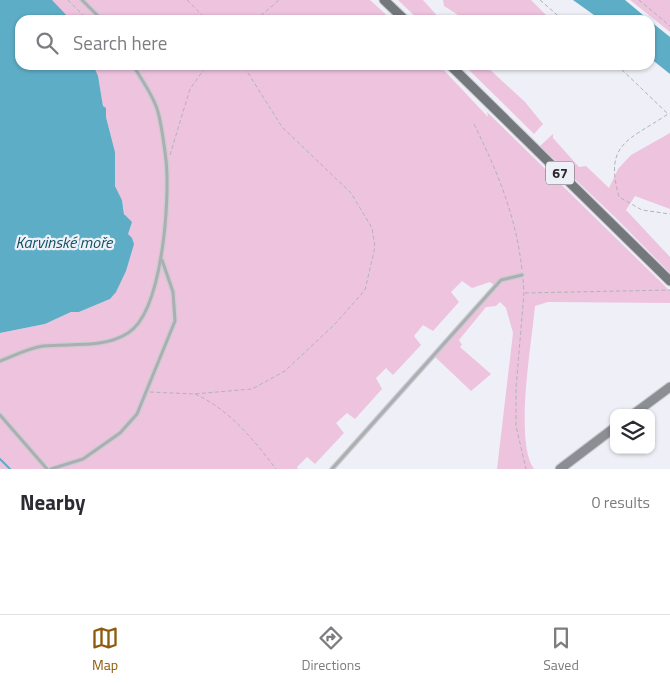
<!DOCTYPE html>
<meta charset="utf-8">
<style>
:root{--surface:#fff;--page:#f2f2f3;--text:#2b2b33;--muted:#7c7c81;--line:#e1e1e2;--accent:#8e5a0b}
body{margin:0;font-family:"Titillium Web",sans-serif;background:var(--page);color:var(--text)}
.controls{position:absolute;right:15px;bottom:15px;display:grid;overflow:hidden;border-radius:10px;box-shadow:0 1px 4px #0004}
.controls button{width:45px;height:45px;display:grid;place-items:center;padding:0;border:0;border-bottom:1px solid var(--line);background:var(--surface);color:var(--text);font:25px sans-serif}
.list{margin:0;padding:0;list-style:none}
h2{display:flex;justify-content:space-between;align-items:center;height:65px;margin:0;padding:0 20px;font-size:21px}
h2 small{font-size:16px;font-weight:400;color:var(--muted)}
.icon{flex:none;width:28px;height:28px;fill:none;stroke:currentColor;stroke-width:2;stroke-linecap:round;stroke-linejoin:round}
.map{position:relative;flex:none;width:670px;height:469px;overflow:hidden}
.search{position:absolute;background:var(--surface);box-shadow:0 1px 4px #0004;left:15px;right:15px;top:15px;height:55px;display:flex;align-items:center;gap:12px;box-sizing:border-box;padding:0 18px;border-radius:15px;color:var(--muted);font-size:19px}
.sheet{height:145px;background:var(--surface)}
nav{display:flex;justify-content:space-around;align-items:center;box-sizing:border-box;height:70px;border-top:1px solid var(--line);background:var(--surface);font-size:14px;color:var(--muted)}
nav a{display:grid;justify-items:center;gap:2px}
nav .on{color:var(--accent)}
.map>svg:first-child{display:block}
.green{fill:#edc3de}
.water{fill:#5eadc6}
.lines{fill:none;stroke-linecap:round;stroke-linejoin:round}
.stream{stroke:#5eadc6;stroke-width:2}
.lane-casing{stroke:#ccccd3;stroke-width:5.5}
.secondary-casing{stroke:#ccccd3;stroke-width:11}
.primary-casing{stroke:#ccccd3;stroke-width:11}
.path{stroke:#b2b3b8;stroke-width:1;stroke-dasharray:4 2.5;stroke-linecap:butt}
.lane{stroke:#acafb1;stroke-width:3}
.secondary{stroke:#8b8f93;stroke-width:9}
.primary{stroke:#74787d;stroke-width:9}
.labels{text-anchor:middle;stroke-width:4.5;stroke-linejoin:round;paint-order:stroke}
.shield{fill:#eff0f7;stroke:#65656a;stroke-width:1}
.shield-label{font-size:14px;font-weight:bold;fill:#2a2a2d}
.water-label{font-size:16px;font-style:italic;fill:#0e5264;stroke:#eff0f7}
</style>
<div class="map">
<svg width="670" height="469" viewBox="0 0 670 469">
<rect width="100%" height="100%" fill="#eff0f7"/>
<g class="green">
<path d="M51,0H370L392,20H71Z"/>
<path d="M398,0H423L441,20H419Z"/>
<path d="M443,0H531L551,20H466L444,6Z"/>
<path d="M630,0H670V32Z"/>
<path d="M92,65H439L488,117L487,112L670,291V303L548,302L535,306C532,342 514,441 534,469H497L513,333L506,308L500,302L496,306L486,307L459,340L462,345L460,347L491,374L471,391L432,354L494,285L490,282L472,288L462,281L451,292L459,302L433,331L423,325L414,336L421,345L393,375L386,368L376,378L382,389L355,419L347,413L336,423L344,433L315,464L307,457L297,467L298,469H0V333L45,324L71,312H79L110,299L128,234L122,200L115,186V152L106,117V108L103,106L99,83Z"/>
<path d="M464,65H485L525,102L543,124L534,134Z"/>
<path d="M670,133V209L635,196L626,210L670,257V273L617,219L540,146L553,134V138L579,167L586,166L609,188L618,169L631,155Z"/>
</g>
<g class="water">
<path d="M0,0H52L71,20H20V65H93L98,76L103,106L106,108V117L115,152V186L122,200L124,214L132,222L128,234L132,238L134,244L126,271L116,292L110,299L79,312H71L45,324L0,333Z"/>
<path d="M573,0H625L649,20H601Z"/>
<path d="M650,21L670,37V74L650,58Z"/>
</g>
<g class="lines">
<path class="stream" d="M0,459L10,469"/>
<g class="lane-casing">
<g id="lane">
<path d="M82,0L102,20"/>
<path d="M0,361C13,356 29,348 43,346C71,343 103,349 128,333C163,311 170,199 166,160C164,144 162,127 158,112C154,96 141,79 133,65"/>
<path d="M0,415L47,469"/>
<path d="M51,469L83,459L120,433L137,414L175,321L173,292L162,260"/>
<path d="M332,469L501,280L522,275"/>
</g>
</g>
<g class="secondary-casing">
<g id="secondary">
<path d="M635,413L670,387"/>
<path d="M560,469L614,428"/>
</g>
</g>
<g class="primary-casing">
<g id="primary">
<path d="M384,0L405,20"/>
<path d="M450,65L670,281"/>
</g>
</g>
<g class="path">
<path d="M68,0L88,20"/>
<path d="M187,0L207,20"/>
<path d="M540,0L563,20"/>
<path d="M639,0L670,26"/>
<path d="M256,20L279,0"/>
<path d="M617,65L668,114C628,141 604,143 619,197L642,210L670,214"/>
<path d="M474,124C498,173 516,216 522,270"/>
<path d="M170,155L190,89L207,65"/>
<path d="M523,279L524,293L516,388V426L526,469"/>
<path d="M525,293L670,290"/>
<path d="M150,392L194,394L252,389L285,371L335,324L365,290L375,247L372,228L351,193L282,127L243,65"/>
<path d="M195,394C230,410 253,439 276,469"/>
</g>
<use href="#lane" class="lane"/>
<use href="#secondary" class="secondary"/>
<use href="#primary" class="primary"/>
</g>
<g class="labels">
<rect class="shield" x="546" y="161.5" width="28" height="23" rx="4"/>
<g class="shield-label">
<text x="560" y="178">67</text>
</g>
<g class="water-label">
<text x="64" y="248">Karvinské moře</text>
</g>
</g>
</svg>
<div class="controls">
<button><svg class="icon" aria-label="layers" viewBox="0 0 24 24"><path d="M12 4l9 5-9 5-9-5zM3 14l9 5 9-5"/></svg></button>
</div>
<div class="search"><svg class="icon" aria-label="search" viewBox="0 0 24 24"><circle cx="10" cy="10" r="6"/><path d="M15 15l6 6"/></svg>Search here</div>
</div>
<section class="sheet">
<h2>Nearby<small>0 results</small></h2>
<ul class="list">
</ul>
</section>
<nav>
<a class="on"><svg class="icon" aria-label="map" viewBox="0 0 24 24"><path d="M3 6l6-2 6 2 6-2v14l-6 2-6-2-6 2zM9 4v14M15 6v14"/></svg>Map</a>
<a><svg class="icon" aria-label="directions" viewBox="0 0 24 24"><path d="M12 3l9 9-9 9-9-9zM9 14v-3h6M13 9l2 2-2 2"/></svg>Directions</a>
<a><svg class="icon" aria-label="saved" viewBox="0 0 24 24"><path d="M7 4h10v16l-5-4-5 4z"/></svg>Saved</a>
</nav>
